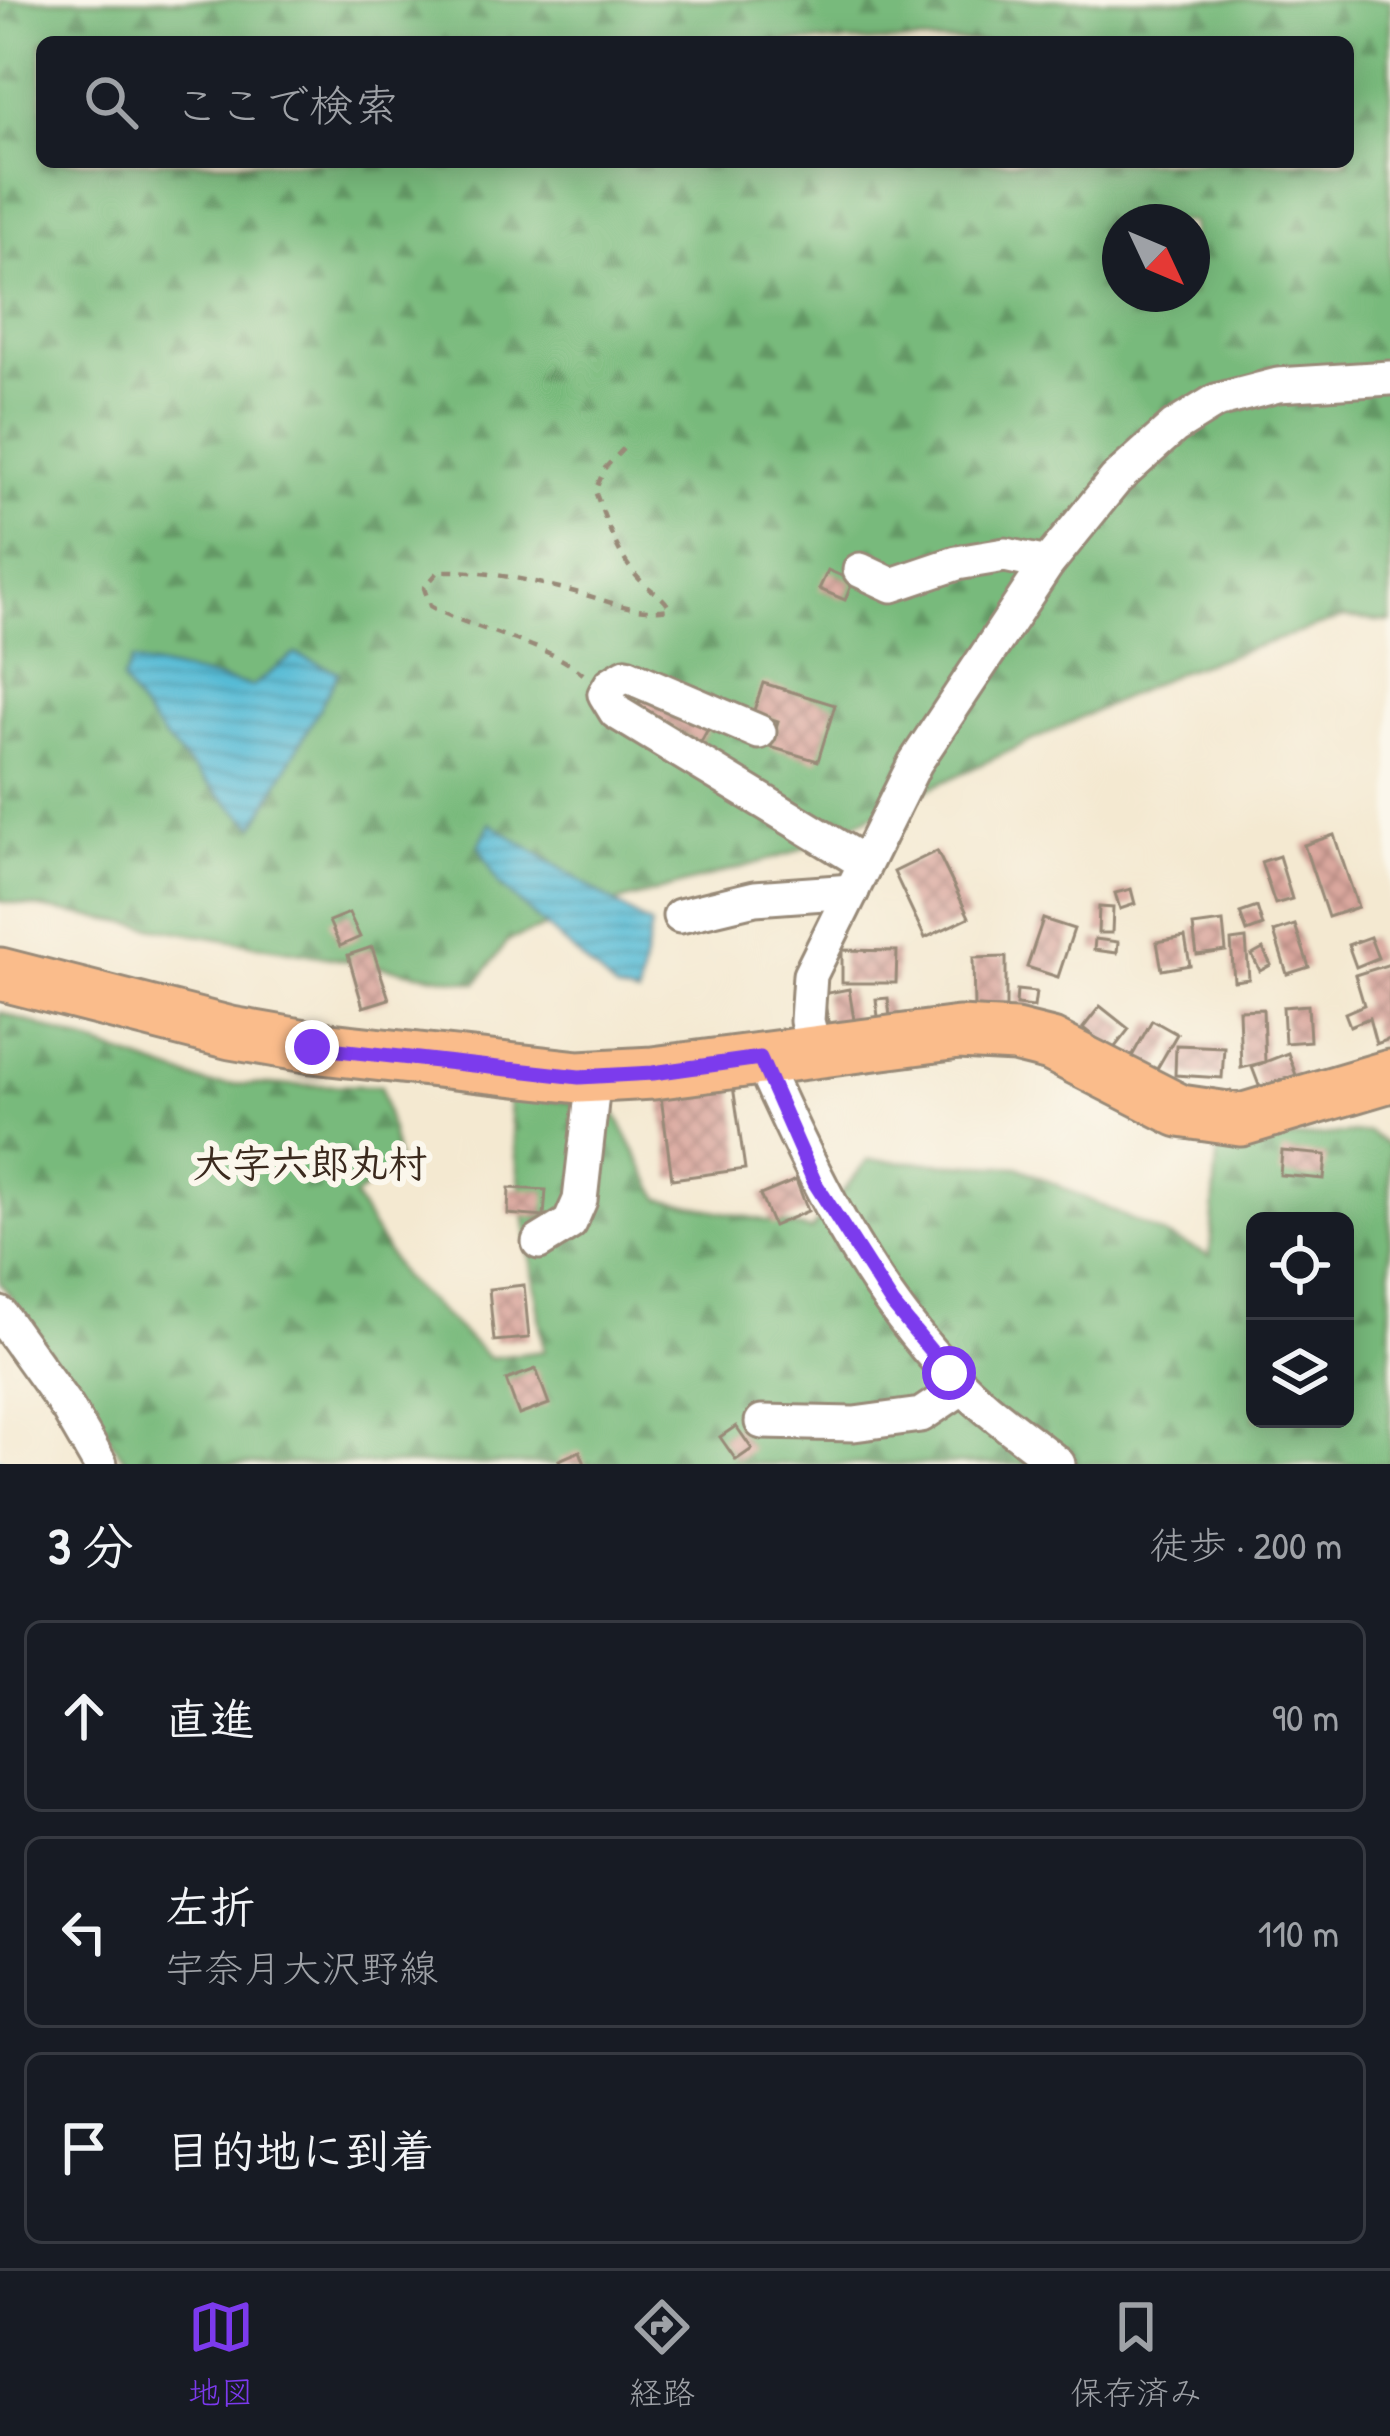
<!DOCTYPE html>
<html lang="ja">
<meta charset="utf-8">
<style>
:root{--surface:#171b24;--page:#20242c;--text:#f1f3f6;--muted:#9ea1a6;--line:#363941;--accent:#7c3aed}
body{margin:0;font-family:"Patrick Hand","Klee One",sans-serif;background:var(--page);color:var(--text)}
.controls{position:absolute;right:36px;bottom:36px;display:grid;overflow:hidden;border-radius:18px;box-shadow:0 6px 30px #0003}
.controls button{width:108px;height:108px;display:grid;place-items:center;padding:0;border:0;border-bottom:3px solid var(--line);background:var(--surface);color:var(--text);font:60px sans-serif}
.compass{position:absolute;left:1102px;top:204px;width:108px;height:108px;border-radius:50%;background:var(--surface);box-shadow:0 6px 30px #0003;rotate:134deg}
.stop{position:absolute;width:36px;height:36px;margin:-27px;border:9px solid #7c3aed;border-radius:50%;background:#fff}
.stop.end{background:#7c3aed;border-color:#fff;box-shadow:0 3px 12px #0008}
.list{margin:0;padding:0;list-style:none}
h2{display:flex;justify-content:space-between;align-items:center;height:156px;margin:0;padding:0 48px;font-size:51px}
h2 small{font-size:39px;font-weight:400;color:var(--muted)}
.list li{display:grid;grid-template-columns:78px 1fr auto;gap:36px;align-items:center;box-sizing:border-box;height:192px;margin:0 24px 24px;padding:0 24px;border:3px solid var(--line);border-radius:18px}
.list b{display:block;font-size:45px;white-space:nowrap}
.list p{margin:0;font-size:39px;white-space:nowrap;color:var(--muted)}
.list em{font-size:39px;font-style:normal;color:var(--muted)}
.icon{flex:none;width:66px;height:66px;fill:none;stroke:currentColor;stroke-width:2;stroke-linecap:round;stroke-linejoin:round}
.map{position:relative;flex:none;width:1390px;height:1464px;overflow:hidden}
.search{position:absolute;background:var(--surface);box-shadow:0 6px 30px #0003;left:36px;right:36px;top:36px;height:132px;display:flex;align-items:center;gap:30px;box-sizing:border-box;padding:0 42px;border-radius:18px;color:var(--muted);font-size:45px}
.sheet{height:804px;background:var(--surface)}
nav{display:flex;justify-content:space-around;align-items:center;box-sizing:border-box;height:168px;border-top:3px solid var(--line);background:var(--surface);font-size:33px;color:var(--muted)}
nav a{display:grid;justify-items:center;gap:6px}
nav .on{color:var(--accent)}
.map>svg:first-child{display:block}
.forest{fill:url(#forest-firs);stroke:#5a724d;stroke-width:3;fill-rule:evenodd}
.water{fill:url(#water-rules);stroke:#49727a;stroke-width:3}
.lines{fill:none;stroke-linecap:round;stroke-linejoin:round}
.stream{stroke:#57bbd5;stroke-width:8}
.building{fill:url(#building-cross-hatch)}
.street-casing{stroke:#988a78;stroke-width:39}
.primary-casing{stroke:#988a78;stroke-width:57}
.path{stroke:#988a78;stroke-width:4.5;stroke-dasharray:9 9;stroke-linecap:butt}
.street{stroke:#fff;stroke-width:33}
.primary{stroke:#fabc8b;stroke-width:51}
.route{stroke:#7c3aed;stroke-width:15}
.labels{text-anchor:middle;stroke-width:12;stroke-linejoin:round;paint-order:stroke}
.neighbourhood-label{font-size:39px;font-weight:bold;fill:#3b2a1e;stroke:#fbf7ec}
</style>
<div class="map">
<svg width="1390" height="1464" viewBox="0 0 1390 1464">
<defs>
<pattern id="forest-firs" width="22" height="20" patternUnits="userSpaceOnUse" patternTransform="scale(3)"><rect width="22" height="20" fill="#78ba7c"/><path d="M5 1l3.5 6h-7zM16 11l3.5 6h-7z" fill="#649765"/></pattern>
<pattern id="water-rules" width="6" height="5" patternUnits="userSpaceOnUse" patternTransform="scale(3)"><rect width="6" height="5" fill="#57bbd5"/><path d="M0 2.5h6" fill="none" stroke="#4998ac"/></pattern>
<pattern id="building-cross-hatch" width="8" height="8" patternUnits="userSpaceOnUse" patternTransform="scale(3)"><rect width="8" height="8" fill="#daa79e"/><path d="M0 0l8 8M0 8l8-8" fill="none" stroke="#b28880"/></pattern>
</defs>
<rect width="100%" height="100%" fill="#fbf7ec"/>
<filter id="ink" filterUnits="userSpaceOnUse"><feTurbulence type="fractalNoise" baseFrequency=".00833" numOctaves="2"/><feDisplacementMap in="SourceGraphic" scale="24" xChannelSelector="R" yChannelSelector="G"/><feConvolveMatrix kernelMatrix="1 2 1 2 8 2 1 2 1" color-interpolation-filters="sRGB"/></filter>
<filter id="wash" filterUnits="userSpaceOnUse"><feTurbulence type="fractalNoise" baseFrequency=".004" numOctaves="4" result="noise"/><feDisplacementMap in="SourceGraphic" scale="48" xChannelSelector="R" yChannelSelector="G"/><feGaussianBlur stdDeviation="2.7" result="paint"/><feColorMatrix in="noise" values="0 0 0 0 0 0 0 0 0 0 0 0 0 0 0 0 0 1.4 0 .05"/><feComposite in="paint" operator="in"/></filter>
<g filter="url(#wash)">
<rect width="100%" height="100%" fill="#f4e9d1"/>
<g class="forest">
<path d="M0,0H1390V622L1343,618L1181,671L789,854L594,909L507,941L477,983L0,901ZM42,42H1348V162H42ZM1120,222H1192V294H1120Z"/>
<path d="M0,1012L208,1084L381,1086L398,1163L354,1197L402,1277L489,1358L544,1351L507,1095L612,1107L660,1199L811,1230L868,1160L1018,1167L1210,1256L1218,1144L1369,1132L1390,1147V1464H128L0,1282ZM1255,1221H1345V1419H1255Z"/>
</g>
<g class="water">
<path d="M295,654L339,672L255,826C203,782 158,738 122,681L132,661L253,686Z"/>
<path d="M490,823L651,926L638,996L617,991L499,884L479,845Z"/>
</g>
<g class="lines">
<path class="stream" d="M0,1462L3,1464"/>
</g>
<g id="blocks">
<g class="building">
<path d="M828,570L853,581L845,600L819,589Z"/>
<path d="M763,683L835,705L818,761L770,747L778,721L753,713Z"/>
<path d="M647,689L710,725L700,744L636,708Z"/>
<path d="M1334,835L1358,907L1328,917L1304,845Z"/>
<path d="M937,851L969,917L925,938L894,872Z"/>
<path d="M1279,856L1292,899L1275,904L1261,862Z"/>
<path d="M1131,889L1135,904L1120,909L1115,893Z"/>
<path d="M1099,907L1113,908L1112,933H1098Z"/>
<path d="M1257,907L1263,926L1247,932L1240,913Z"/>
<path d="M349,913L360,937L340,946L329,921Z"/>
<path d="M1043,919L1074,929L1058,977L1027,967Z"/>
<path d="M1223,922L1226,951L1197,955L1193,926Z"/>
<path d="M1295,925L1309,967L1287,974L1274,932Z"/>
<path d="M1185,937L1190,965L1162,970L1157,942Z"/>
<path d="M1370,937L1378,958L1356,967L1348,945Z"/>
<path d="M1095,939L1118,942L1117,953L1094,950Z"/>
<path d="M1246,939L1249,979L1234,981L1231,941Z"/>
<path d="M372,947L389,999L363,1007L348,955Z"/>
<path d="M1263,949L1271,965L1260,971L1252,955Z"/>
<path d="M842,950L897,951L896,983H842Z"/>
<path d="M1006,957V1008H974L973,958Z"/>
<path d="M1390,964V1039L1376,1044L1369,1018L1350,1026L1345,1013L1364,1005L1355,975Z"/>
<path d="M849,989L854,1020L829,1025L823,994Z"/>
<path d="M1017,990L1036,992L1034,1007L1016,1005Z"/>
<path d="M888,998L890,1017H878L876,999Z"/>
<path d="M1308,1005L1310,1041L1285,1043L1283,1007Z"/>
<path d="M1100,1006L1129,1029L1112,1051L1083,1028Z"/>
<path d="M1263,1009L1265,1062L1241,1068L1239,1010Z"/>
<path d="M1152,1020L1177,1034L1154,1074L1130,1060Z"/>
<path d="M1176,1045L1224,1047L1222,1078L1175,1075Z"/>
<path d="M1288,1053L1296,1075L1260,1088L1252,1067Z"/>
<path d="M733,1086L745,1169L672,1179L661,1097Z"/>
<path d="M1282,1151L1326,1155L1324,1179L1280,1175Z"/>
<path d="M796,1180L808,1211L773,1226L760,1195Z"/>
<path d="M509,1188L546,1190L544,1217L508,1214Z"/>
<path d="M524,1285L529,1338L494,1341L489,1289Z"/>
<path d="M536,1369L549,1404L519,1415L506,1380Z"/>
<path d="M736,1426L752,1449L736,1460L720,1437Z"/>
<path d="M580,1451L585,1464H561L559,1460Z"/>
</g>
</g>
</g>
<g filter="url(#ink)">
<use href="#blocks" fill-opacity="0" stroke="#988a78" stroke-width="3"/>
<g class="lines">
<g class="street-casing">
<g id="street">
<path d="M860,570L892,585L957,563L1005,555L1047,564"/>
<path d="M759,732L626,675L611,684L605,694L616,712L863,862"/>
<path d="M680,916L755,898L852,891"/>
<path d="M815,1051L807,1021L810,975L915,763L1047,564L1116,479L1174,427L1216,401L1278,385L1390,378"/>
<path d="M760,1058C810,1170 865,1285 951,1375C982,1408 1022,1435 1058,1464"/>
<path d="M539,1242L570,1223L580,1200L594,1076"/>
<path d="M0,1314L68,1409L100,1464"/>
<path d="M762,1422L854,1424L921,1415L963,1387"/>
</g>
</g>
<g class="primary-casing">
<path id="primary" d="M0,974L231,1033L312,1047L579,1077L653,1073L959,1033L1015,1036L1051,1045L1180,1111L1241,1120L1390,1076"/>
</g>
<path class="path" d="M583,674C544,641 475,632 430,606L424,588L439,571C486,570 534,581 579,593C612,602 635,614 670,609C663,595 652,592 641,581C618,558 606,521 595,491L605,468L624,448"/>
<use href="#street" class="street"/>
<use href="#primary" class="primary"/>
</g>
</g>
<g class="lines" filter="url(#ink)">
<path class="route" d="M312,1047L579,1077L653,1073L760,1058L815,1183L893,1305L949,1373"/>
</g>
<g class="labels">
<g class="neighbourhood-label">
<text x="310" y="1177">大字六郎丸村</text>
</g>
</g>
</svg>
<div class="controls">
<button><svg class="icon" aria-label="locate" viewBox="0 0 24 24"><circle cx="12" cy="12" r="6"/><path d="M12 2v4M12 18v4M2 12h4M18 12h4"/></svg></button>
<button><svg class="icon" aria-label="layers" viewBox="0 0 24 24"><path d="M12 4l9 5-9 5-9-5zM3 14l9 5 9-5"/></svg></button>
</div>
<svg class="compass" viewBox="-18 -18 36 36"><path d="M0-13l5 13h-10z" fill="#e53935"/><path d="M0 13l5-13h-10z" fill="#9ea1a6"/></svg>
<div class="stop" style="left:949px;top:1373px"></div>
<div class="stop end" style="left:312px;top:1047px"></div>
<div class="search"><svg class="icon" aria-label="search" viewBox="0 0 24 24"><circle cx="10" cy="10" r="6"/><path d="M15 15l6 6"/></svg>ここで検索</div>
</div>
<section class="sheet">
<h2>3 分<small>徒歩 · 200 m</small></h2>
<ul class="list">
<li><svg class="icon" aria-label="ahead" viewBox="0 0 24 24"><path d="M12 20V5M6 11l6-6 6 6"/></svg><div><b>直進</b></div><em>90 m</em></li>
<li><svg class="icon" aria-label="left" viewBox="0 0 24 24"><path d="M17 20v-9H6M10 6l-5 5 5 5"/></svg><div><b>左折</b><p>宇奈月大沢野線</p></div><em>110 m</em></li>
<li><svg class="icon" aria-label="arrive" viewBox="0 0 24 24"><path d="M6 21V4h12l-3 4 3 4H6"/></svg><div><b>目的地に到着</b></div></li>
</ul>
</section>
<nav>
<a class="on"><svg class="icon" aria-label="map" viewBox="0 0 24 24"><path d="M3 6l6-2 6 2 6-2v14l-6 2-6-2-6 2zM9 4v14M15 6v14"/></svg>地図</a>
<a><svg class="icon" aria-label="directions" viewBox="0 0 24 24"><path d="M12 3l9 9-9 9-9-9zM9 14v-3h6M13 9l2 2-2 2"/></svg>経路</a>
<a><svg class="icon" aria-label="saved" viewBox="0 0 24 24"><path d="M7 4h10v16l-5-4-5 4z"/></svg>保存済み</a>
</nav>
